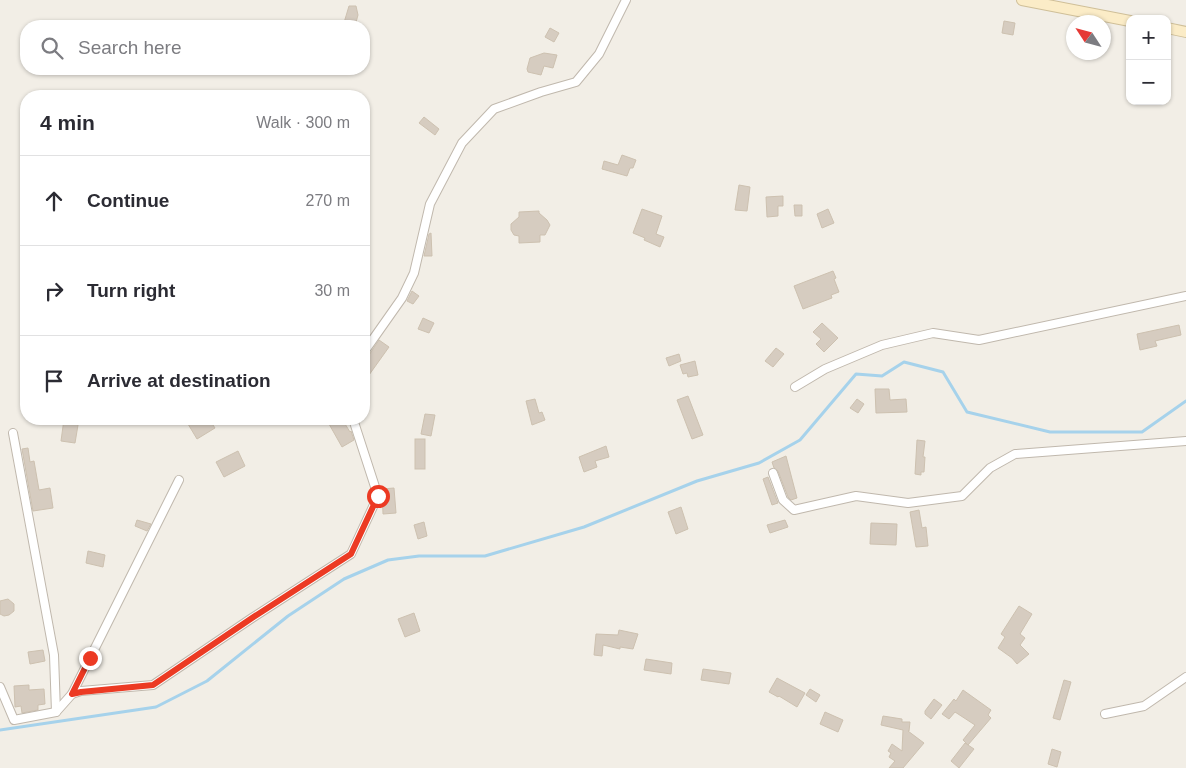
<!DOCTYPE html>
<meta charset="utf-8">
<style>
:root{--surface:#fff;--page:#f2f2f3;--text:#2b2b33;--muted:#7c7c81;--line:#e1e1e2}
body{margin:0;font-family:Arial,sans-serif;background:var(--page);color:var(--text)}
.controls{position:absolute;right:15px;top:15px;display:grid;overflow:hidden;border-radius:10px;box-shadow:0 1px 4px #0004}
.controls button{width:45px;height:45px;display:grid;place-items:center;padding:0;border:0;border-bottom:1px solid var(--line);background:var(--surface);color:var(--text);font:25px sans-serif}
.compass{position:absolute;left:1066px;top:15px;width:45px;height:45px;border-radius:50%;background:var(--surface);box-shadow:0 1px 4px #0004;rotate:306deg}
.stop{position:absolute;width:15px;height:15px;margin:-11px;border:4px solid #ec3a23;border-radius:50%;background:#fff}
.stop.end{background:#ec3a23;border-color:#fff;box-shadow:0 1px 5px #0008}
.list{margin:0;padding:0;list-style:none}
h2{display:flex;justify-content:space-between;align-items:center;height:65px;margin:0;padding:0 20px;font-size:21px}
h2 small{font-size:16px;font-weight:400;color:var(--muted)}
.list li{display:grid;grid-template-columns:32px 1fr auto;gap:15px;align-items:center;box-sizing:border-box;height:90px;padding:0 20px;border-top:1px solid var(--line)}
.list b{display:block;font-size:19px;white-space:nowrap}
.list em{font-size:16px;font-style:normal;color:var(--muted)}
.icon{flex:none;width:28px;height:28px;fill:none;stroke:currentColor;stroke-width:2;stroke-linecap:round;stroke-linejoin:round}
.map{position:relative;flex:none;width:1186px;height:768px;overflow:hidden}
.search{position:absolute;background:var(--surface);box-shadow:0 1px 4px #0004;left:20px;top:20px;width:350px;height:55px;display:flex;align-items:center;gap:12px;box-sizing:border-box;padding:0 18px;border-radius:20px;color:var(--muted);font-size:19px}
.panel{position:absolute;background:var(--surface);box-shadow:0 1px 4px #0004;left:20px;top:90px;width:350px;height:335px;border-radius:20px}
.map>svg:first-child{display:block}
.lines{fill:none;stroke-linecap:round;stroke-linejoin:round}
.stream{stroke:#a6d2eb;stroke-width:3}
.building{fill:#d6ccc0;stroke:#cdc1b0}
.minor-casing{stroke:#c0b8ad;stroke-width:10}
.secondary-casing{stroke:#cfbf98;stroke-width:12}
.minor{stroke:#fff;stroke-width:8}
.secondary{stroke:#fbecc7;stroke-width:10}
.route{stroke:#ec3a23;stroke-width:6}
</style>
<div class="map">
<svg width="1186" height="768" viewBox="0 0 1186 768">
<rect width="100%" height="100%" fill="#f2eee6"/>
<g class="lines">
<path class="stream" d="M0,730L156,707L207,681L288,616L344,579L388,560L419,556H485L584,527L697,481L759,463L800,440L856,374L882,376L904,362L943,372L967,412L1050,432H1142L1186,401"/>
</g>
<g class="building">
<path d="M349,6H356L358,15L355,26H343Z"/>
<path d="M1004,21L1015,23L1013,35L1002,33Z"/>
<path d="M550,28L559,33L554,42L545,37Z"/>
<path d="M544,53L557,55L553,68L544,66L541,75L528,72L527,69L530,58Z"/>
<path d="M424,117L439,129L435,135L419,123Z"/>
<path d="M622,155L636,160L633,168H630L627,176L602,169L604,161L618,165Z"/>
<path d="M739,185L750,187L747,211L735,210Z"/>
<path d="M783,196V206H778V216L767,217L766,197Z"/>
<path d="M794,205H802V216H795Z"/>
<path d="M642,209L662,216L656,234L664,237L660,247L644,240L645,238L633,233Z"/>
<path d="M828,209L834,223L822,228L817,214Z"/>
<path d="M539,211V213L547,220L550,225L545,235H540V242L519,243V236L514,235L511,230V224L519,217V212Z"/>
<path d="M431,233L432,256H424L429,234Z"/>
<path d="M833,271L836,278L834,279L839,292L831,295L832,298L803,309L794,286Z"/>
<path d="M412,291L419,296L413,304L407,301Z"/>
<path d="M423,318L434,323L429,333L418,329Z"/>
<path d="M822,323L838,338L824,352L816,344L821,339L813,332Z"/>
<path d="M1179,325L1181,335L1155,341L1157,346L1140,350L1137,334Z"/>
<path d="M379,340L389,347L364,382V358L369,355Z"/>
<path d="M776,348L784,354L773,367L765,361Z"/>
<path d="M679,354L681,361L669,366L666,358Z"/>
<path d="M695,361L698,375L688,377L687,373L683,374L680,365Z"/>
<path d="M875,389H889L890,400L906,399L907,412L876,413Z"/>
<path d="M688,396L703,435L692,439L677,400Z"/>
<path d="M535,399L539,413L542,412L545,420L532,425L526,401Z"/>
<path d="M857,399L864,404L858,413L850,408Z"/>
<path d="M425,414L435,415L431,436L421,434Z"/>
<path d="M64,419H79L75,443L61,441Z"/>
<path d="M197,419H209L215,428L197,439L188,424Z"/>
<path d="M339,419H342L350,432L351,431L354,440L342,447L329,424Z"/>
<rect x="415" y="439" width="10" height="30"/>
<path d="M917,440L925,441L923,457H925L924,472H921V475L915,474Z"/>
<path d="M606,446L609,457L595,461L597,467L584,472L579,457Z"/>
<path d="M28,448L30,462L34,461L39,490L50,488L53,508L33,511L22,449Z"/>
<path d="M238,451L245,466L224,477L216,462Z"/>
<path d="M786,456L797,498L791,500L788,497L778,471L774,468L772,462Z"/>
<path d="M768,477L778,503L772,505L763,479Z"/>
<path d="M394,488L396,513L383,514L382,489Z"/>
<path d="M681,507L688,529L676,534L668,512Z"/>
<path d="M919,510L922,528L926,527L928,546L916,547L910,512Z"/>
<path d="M137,520L151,524L147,531L135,526Z"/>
<path d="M785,520L788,527L770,533L767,525Z"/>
<path d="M424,522L427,536L418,539L414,525Z"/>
<path d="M871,523L897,524L896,545L870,544Z"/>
<path d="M88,551L105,555L103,567L86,563Z"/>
<path d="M8,599L14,604V611L9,615L4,616L0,614V601Z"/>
<path d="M1019,606L1032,614L1020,634L1025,638L1020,645L1029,654L1017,664L1012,658L998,648L1005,637L1001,634Z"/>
<path d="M414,613L420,631L405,637L398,619Z"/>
<path d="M619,630L638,634L633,649L620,647V649L603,645L602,656L594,655L596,634L618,635Z"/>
<path d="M43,650L45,661L30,664L28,652Z"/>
<path d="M646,659L672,663L671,674L644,670Z"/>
<path d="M703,669L731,673L729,684L701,680Z"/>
<path d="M777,678L805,693L797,707L779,696L778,697L769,692Z"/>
<path d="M1064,680L1071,682L1060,720L1053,718Z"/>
<path d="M29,685V690L44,689L45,704L38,705V710L22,713L21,706L15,707L14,686Z"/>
<path d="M810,689L820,695L816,702L806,695Z"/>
<path d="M963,690L991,710L988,715L991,718L968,745L963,740L975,725L955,712L949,719L942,714L954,699L956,701Z"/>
<path d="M934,699L942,705L931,719L925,714V711Z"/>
<path d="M825,712L843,720L838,732L820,724Z"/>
<path d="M883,716L902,719V722H910L909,731H908L924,743L903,768H889L895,761L889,757L891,753L888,751L892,744L902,751L903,730L881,725Z"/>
<path d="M965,743L974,749L959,768L951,761Z"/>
<path d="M1052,749L1061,752L1057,767L1048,764Z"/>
</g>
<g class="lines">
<g class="minor-casing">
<g id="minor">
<path d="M364,352L402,298L414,273L430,204L462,143L494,109L541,92L576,82L599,54L626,0"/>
<path d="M795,387L825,369L882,345L933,333L979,340L1186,296"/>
<path d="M13,433L54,655L56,712"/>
<path d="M773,473L783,500L794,510L856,496L908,503L962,496L990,468L1015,454L1186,441"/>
<path d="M0,687L14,720L56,712L72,694L81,691L153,685L252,618L351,554L378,496L353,419"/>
<path d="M72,694L179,480"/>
<path d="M1105,714L1144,706L1186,677"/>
</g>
</g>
<g class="secondary-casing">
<g id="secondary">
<path d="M1022,0L1130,21"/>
<path d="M1167,28L1186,32"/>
</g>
</g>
<use href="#minor" class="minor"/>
<use href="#secondary" class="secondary"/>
</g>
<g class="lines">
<path class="route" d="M90,658L72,694L81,692L153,685L252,618L351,554L378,496"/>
</g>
</svg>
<div class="controls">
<button>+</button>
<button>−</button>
</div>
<svg class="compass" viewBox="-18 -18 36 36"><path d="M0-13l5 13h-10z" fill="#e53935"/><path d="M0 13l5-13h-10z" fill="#7c7c81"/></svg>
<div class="stop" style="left:378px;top:496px"></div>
<div class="stop end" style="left:90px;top:658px"></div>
<div class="search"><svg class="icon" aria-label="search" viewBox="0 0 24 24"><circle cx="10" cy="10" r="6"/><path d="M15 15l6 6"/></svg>Search here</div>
<section class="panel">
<h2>4 min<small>Walk · 300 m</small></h2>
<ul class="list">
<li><svg class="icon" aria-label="ahead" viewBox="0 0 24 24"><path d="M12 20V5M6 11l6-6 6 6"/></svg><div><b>Continue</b></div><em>270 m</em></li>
<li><svg class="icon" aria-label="right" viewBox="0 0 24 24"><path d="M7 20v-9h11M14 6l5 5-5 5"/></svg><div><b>Turn right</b></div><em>30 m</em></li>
<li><svg class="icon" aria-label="arrive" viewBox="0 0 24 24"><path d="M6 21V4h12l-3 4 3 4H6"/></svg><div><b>Arrive at destination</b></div></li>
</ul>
</section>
</div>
